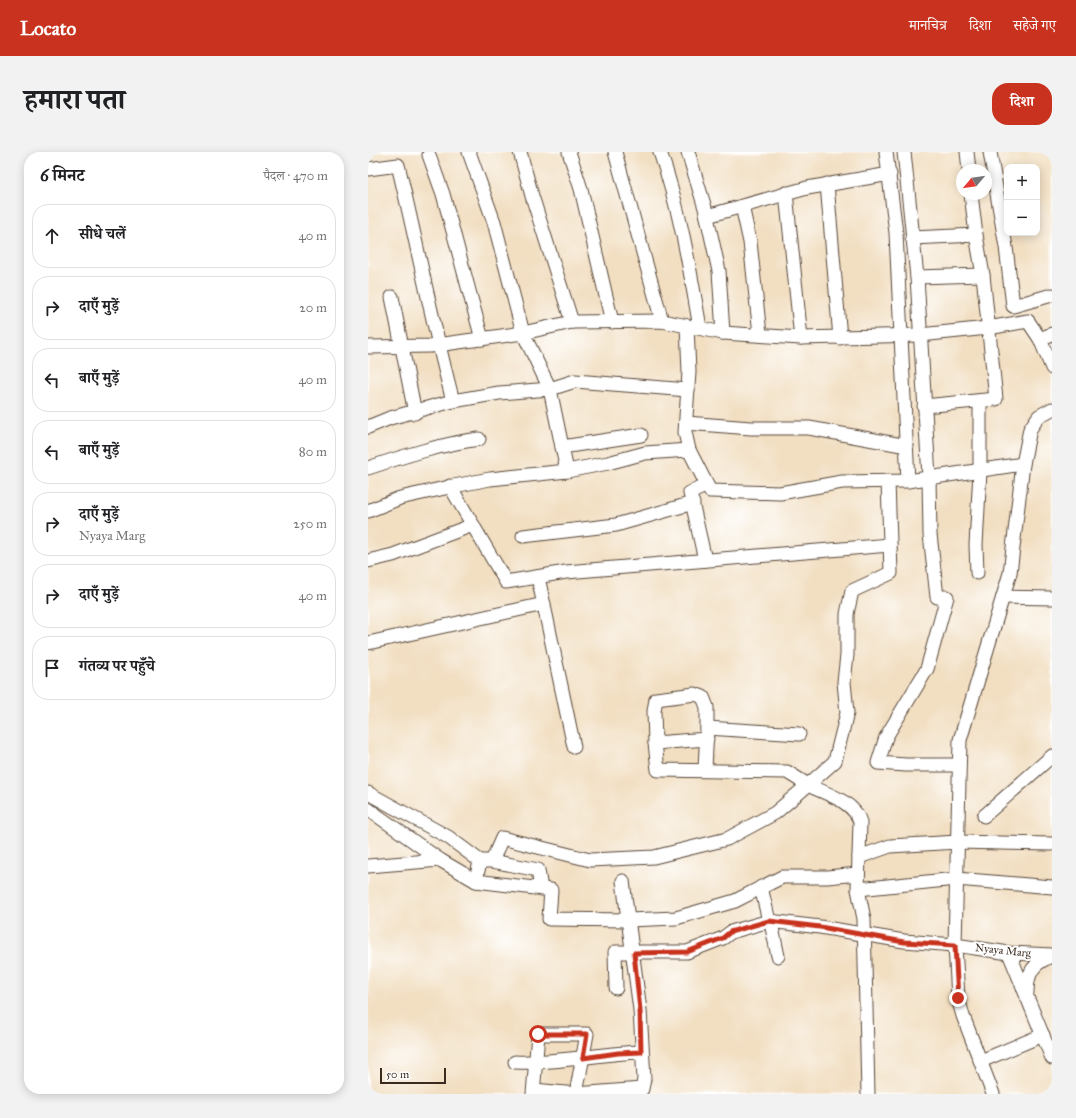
<!DOCTYPE html>
<html lang="hi">
<meta charset="utf-8">
<style>
:root{--surface:#fff;--page:#f2f2f2;--text:#202124;--muted:#757577;--line:#e0e0e0;--accent:#c8321e}
body{margin:0;font-family:"IM FELL Great Primer","Noto Serif Devanagari",serif;background:var(--page);color:var(--text)}
.controls{position:absolute;right:12px;top:12px;display:grid;overflow:hidden;border-radius:8px;box-shadow:0 2px 10px #0003}
.controls button{width:36px;height:36px;display:grid;place-items:center;padding:0;border:0;border-bottom:1px solid var(--line);background:var(--surface);color:var(--text);font:20px sans-serif}
.compass{position:absolute;left:588px;top:12px;width:36px;height:36px;border-radius:50%;background:var(--surface);box-shadow:0 2px 10px #0003;rotate:241deg}
.scale{position:absolute;left:12px;bottom:10px;width:66px;box-sizing:border-box;padding-left:4px;border:2px solid #3b2a1e;border-top:0;font-size:11px;line-height:14px;white-space:nowrap;color:#3b2a1e;-webkit-text-stroke:3px #fff;paint-order:stroke}
.stop{position:absolute;width:12px;height:12px;margin:-9px;border:3px solid #c8321e;border-radius:50%;background:#fff}
.stop.end{background:#c8321e;border-color:#fff;box-shadow:0 1px 4px #0008}
.list{margin:0;padding:0;list-style:none}
h2{display:flex;justify-content:space-between;align-items:center;height:52px;margin:0;padding:0 16px;font-size:17px}
h2 small{font-size:13px;font-weight:400;color:var(--muted)}
.list li{display:grid;grid-template-columns:26px 1fr auto;gap:12px;align-items:center;box-sizing:border-box;height:64px;margin:0 8px 8px;padding:0 8px;border:1px solid var(--line);border-radius:16px}
.list b{display:block;font-size:15px;white-space:nowrap}
.list p{margin:0;font-size:13px;white-space:nowrap;color:var(--muted)}
.list em{font-size:13px;font-style:normal;color:var(--muted)}
.icon{flex:none;width:22px;height:22px;fill:none;stroke:currentColor;stroke-width:2;stroke-linecap:round;stroke-linejoin:round}
.map{position:relative;flex:none;width:684px;height:942px;overflow:hidden;border-radius:16px}
header{display:flex;align-items:center;gap:24px;box-sizing:border-box;height:56px;padding:0 20px;background:var(--accent);color:#fff}
header strong{font-size:19px}
nav{display:flex;gap:22px;margin-inline-start:auto;font-size:14px}
.intro{display:flex;align-items:center;justify-content:space-between;box-sizing:border-box;height:96px;padding:0 24px}
h1{margin:0;font-size:28px}
.button{padding:10px 18px;border-radius:16px;background:var(--accent);color:#fff;font-size:14px;font-weight:700}
main{display:flex;gap:24px;padding:0 24px}
aside{flex:1;background:var(--surface);border-radius:16px;box-shadow:0 2px 10px #0003}
.map>svg:first-child{display:block}
.lines{fill:none;stroke-linecap:round;stroke-linejoin:round}
.minor-casing{stroke:#564537;stroke-width:15}
.minor{stroke:#fff;stroke-width:13}
.route{stroke:#c8321e;stroke-width:5}
.labels{text-anchor:middle;stroke-width:3.5;stroke-linejoin:round;paint-order:stroke}
.street-label{font-size:11px;fill:#3b2a1e;stroke:#fff}
</style>
<header>
<strong>Locato</strong>
<nav><a>मानचित्र</a><a>दिशा</a><a>सहेजे गए</a></nav>
</header>
<div class="intro"><h1>हमारा पता</h1><a class="button">दिशा</a></div>
<main>
<aside>
<h2>6 मिनट<small>पैदल · 470 m</small></h2>
<ul class="list">
<li><svg class="icon" aria-label="ahead" viewBox="0 0 24 24"><path d="M12 20V5M6 11l6-6 6 6"/></svg><div><b>सीधे चलें</b></div><em>40 m</em></li>
<li><svg class="icon" aria-label="right" viewBox="0 0 24 24"><path d="M7 20v-9h11M14 6l5 5-5 5"/></svg><div><b>दाएँ मुड़ें</b></div><em>20 m</em></li>
<li><svg class="icon" aria-label="left" viewBox="0 0 24 24"><path d="M17 20v-9H6M10 6l-5 5 5 5"/></svg><div><b>बाएँ मुड़ें</b></div><em>40 m</em></li>
<li><svg class="icon" aria-label="left" viewBox="0 0 24 24"><path d="M17 20v-9H6M10 6l-5 5 5 5"/></svg><div><b>बाएँ मुड़ें</b></div><em>80 m</em></li>
<li><svg class="icon" aria-label="right" viewBox="0 0 24 24"><path d="M7 20v-9h11M14 6l5 5-5 5"/></svg><div><b>दाएँ मुड़ें</b><p>Nyaya Marg</p></div><em>250 m</em></li>
<li><svg class="icon" aria-label="right" viewBox="0 0 24 24"><path d="M7 20v-9h11M14 6l5 5-5 5"/></svg><div><b>दाएँ मुड़ें</b></div><em>40 m</em></li>
<li><svg class="icon" aria-label="arrive" viewBox="0 0 24 24"><path d="M6 21V4h12l-3 4 3 4H6"/></svg><div><b>गंतव्य पर पहुँचे</b></div></li>
</ul>
</aside>
<div class="map">
<svg width="684" height="942" viewBox="0 0 684 942">
<rect width="100%" height="100%" fill="#fff"/>
<filter id="ink" filterUnits="userSpaceOnUse"><feTurbulence type="fractalNoise" baseFrequency=".025" numOctaves="2"/><feDisplacementMap in="SourceGraphic" scale="8" xChannelSelector="R" yChannelSelector="G"/><feConvolveMatrix kernelMatrix="1 2 1 2 8 2 1 2 1" color-interpolation-filters="sRGB"/></filter>
<filter id="wash" filterUnits="userSpaceOnUse"><feTurbulence type="fractalNoise" baseFrequency=".012" numOctaves="4" result="noise"/><feDisplacementMap in="SourceGraphic" scale="16" xChannelSelector="R" yChannelSelector="G"/><feGaussianBlur stdDeviation="0.9" result="paint"/><feColorMatrix in="noise" values="0 0 0 0 0 0 0 0 0 0 0 0 0 0 0 0 0 1.4 0 .05"/><feComposite in="paint" operator="in"/></filter>
<g filter="url(#wash)">
<rect width="100%" height="100%" fill="#f2dfc2"/>
</g>
<g filter="url(#ink)">
<g class="lines">
<g class="minor-casing">
<g id="minor">
<path d="M101,0L126,70L155,181L182,237L207,229L320,238"/>
<path d="M152,0L164,44L204,170"/>
<path d="M201,0L213,37L244,170"/>
<path d="M247,0L294,169"/>
<path d="M292,0C312,57 322,117 332,176"/>
<path d="M320,0L337,56L351,119L355,181"/>
<path d="M518,0L528,81L540,329"/>
<path d="M536,0L549,125L561,325L562,382L569,445H579L559,517L518,585L510,611L538,613H591"/>
<path d="M599,0L601,18"/>
<path d="M622,0L638,95L645,154L684,143"/>
<path d="M61,3L75,42L114,187"/>
<path d="M0,17L30,13C49,91 64,171 85,249L131,241L182,237L199,319L240,311L277,301L321,298"/>
<path d="M459,32L472,186"/>
<path d="M418,41L433,186"/>
<path d="M374,54L382,90L392,182"/>
<path d="M339,64L439,36L522,22"/>
<path d="M544,86L608,83"/>
<path d="M549,125L615,123"/>
<path d="M24,145L47,261"/>
<path d="M319,174L321,220L317,280L321,298L342,339L412,341L474,330L540,329L655,312"/>
<path d="M672,187L684,182"/>
<path d="M0,195L62,194L155,181L204,170L294,169L355,181L433,186L552,183L620,176L660,169L672,187L684,216"/>
<path d="M556,254L628,247L615,123L608,83L603,42"/>
<path d="M318,271L383,276H441L539,294"/>
<path d="M0,275L22,266L85,249"/>
<path d="M194,295L273,283"/>
<path d="M0,316C36,304 74,292 111,287"/>
<path d="M82,334L138,430L198,420L522,393"/>
<path d="M0,359L32,346L86,334L122,327L199,319"/>
<path d="M155,384L248,373L325,351"/>
<path d="M337,408L322,341L339,333"/>
<path d="M0,409L25,403L105,373"/>
<path d="M609,421L608,393L612,319V249"/>
<path d="M170,425L206,595"/>
<path d="M635,445L684,446"/>
<path d="M0,491L176,452"/>
<path d="M339,587L287,591L286,559L288,547L327,542L335,545L339,555V576"/>
<path d="M287,591L290,618L419,620L440,633L467,609L479,561L476,530L479,503V462L484,439L523,421L520,329"/>
<path d="M337,617L339,576L431,582"/>
<path d="M0,641L80,685L112,709"/>
<path d="M0,657L72,708L108,729"/>
<path d="M616,664L684,604"/>
<path d="M491,705L522,694L590,690L684,692"/>
<path d="M124,709L134,686L222,708L286,705L359,687L407,661L440,633C458,642 486,649 492,670L490,737L496,767L500,942"/>
<path d="M0,714L72,708"/>
<path d="M393,735L401,769L403,771L410,804"/>
<path d="M173,737L170,718L124,709H112L108,729L183,738L181,767L261,768L308,766L367,749L414,725H459L490,722"/>
<path d="M490,737L588,727L684,735"/>
<path d="M641,801L684,906"/>
<path d="M248,836L247,800H319L355,786L363,780L401,769L452,775L536,789L587,793L641,801L684,803"/>
<path d="M659,841C659,821 665,811 684,804"/>
<path d="M613,909L675,883"/>
<path d="M147,910C190,912 231,901 273,900"/>
<path d="M166,938L208,942L274,937L276,927L272,858L255,729"/>
<path d="M165,942L170,882H219L208,942"/>
<path d="M625,942L595,864L590,846L587,793L592,588L642,421L655,312L662,277L671,264L684,257"/>
</g>
</g>
<use href="#minor" class="minor"/>
</g>
</g>
<g class="lines" filter="url(#ink)">
<path class="route" d="M170,882H219L215,906L250,901L273,900L272,858L266,801L319,800L355,786L362,780L401,769L452,775L536,790L587,793L590,846"/>
</g>
<g class="labels">
<g class="street-label">
<text transform="translate(635 798) rotate(6)" y="4">Nyaya Marg</text>
</g>
</g>
</svg>
<div class="controls">
<button>+</button>
<button>−</button>
</div>
<svg class="compass" viewBox="-18 -18 36 36"><path d="M0-13l5 13h-10z" fill="#e53935"/><path d="M0 13l5-13h-10z" fill="#757577"/></svg>
<div class="scale">50 m</div>
<div class="stop" style="left:170px;top:882px"></div>
<div class="stop end" style="left:590px;top:846px"></div>
</div>
</main>
